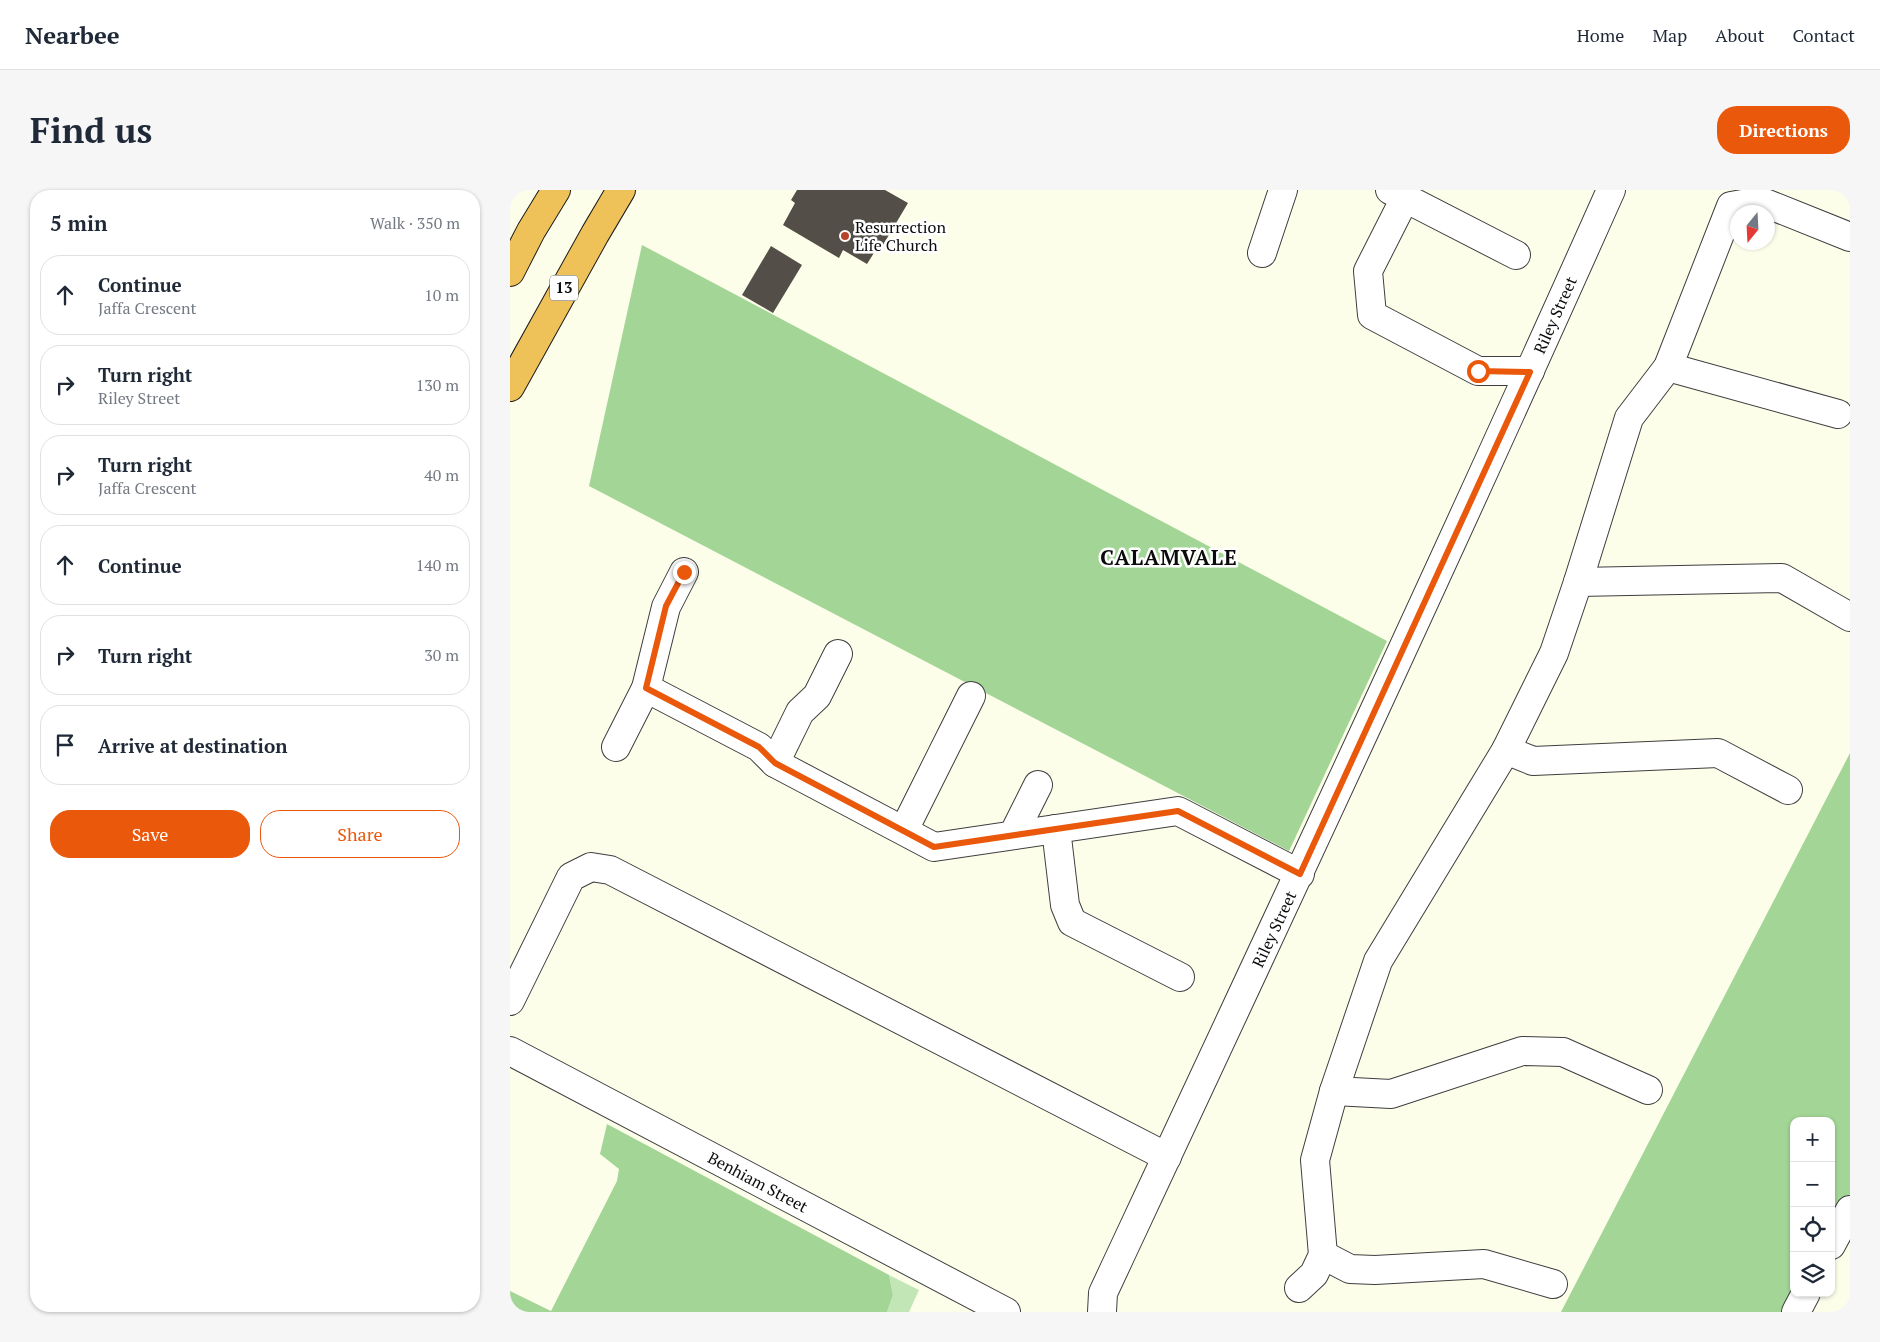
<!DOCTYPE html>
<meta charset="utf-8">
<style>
:root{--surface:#fff;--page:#f6f6f7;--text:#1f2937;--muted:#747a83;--line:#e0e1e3;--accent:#ea580c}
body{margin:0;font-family:"PT Serif",serif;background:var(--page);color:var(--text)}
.controls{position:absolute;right:15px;bottom:15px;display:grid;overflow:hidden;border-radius:10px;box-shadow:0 1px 4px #0004}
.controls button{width:45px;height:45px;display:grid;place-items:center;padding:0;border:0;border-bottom:1px solid var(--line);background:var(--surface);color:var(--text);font:25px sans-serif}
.compass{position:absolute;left:1220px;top:15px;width:45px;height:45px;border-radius:50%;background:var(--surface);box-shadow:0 1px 4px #0004;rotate:198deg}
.stop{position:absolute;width:15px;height:15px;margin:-11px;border:4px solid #ea580c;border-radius:50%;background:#fff}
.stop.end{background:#ea580c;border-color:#fff;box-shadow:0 1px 5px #0008}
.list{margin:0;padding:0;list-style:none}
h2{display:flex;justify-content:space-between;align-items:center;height:65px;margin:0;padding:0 20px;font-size:21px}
h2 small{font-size:16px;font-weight:400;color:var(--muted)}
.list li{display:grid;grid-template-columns:32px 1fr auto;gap:15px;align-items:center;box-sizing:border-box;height:80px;margin:0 10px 10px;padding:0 10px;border:1px solid var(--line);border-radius:20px}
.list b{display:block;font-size:19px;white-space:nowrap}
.list p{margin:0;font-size:16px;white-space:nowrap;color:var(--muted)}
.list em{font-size:16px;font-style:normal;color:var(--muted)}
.actions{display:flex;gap:10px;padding:15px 20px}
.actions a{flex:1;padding:11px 0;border:1px solid var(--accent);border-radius:20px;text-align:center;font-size:18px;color:var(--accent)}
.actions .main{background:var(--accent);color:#fff}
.icon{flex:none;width:28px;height:28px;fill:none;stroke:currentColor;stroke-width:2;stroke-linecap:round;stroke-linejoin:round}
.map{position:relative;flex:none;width:1340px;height:1122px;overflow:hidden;border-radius:20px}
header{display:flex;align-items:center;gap:30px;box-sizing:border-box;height:70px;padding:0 25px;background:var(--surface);border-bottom:1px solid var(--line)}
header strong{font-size:24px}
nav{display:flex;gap:28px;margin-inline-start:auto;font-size:18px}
.intro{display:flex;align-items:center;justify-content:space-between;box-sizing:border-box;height:120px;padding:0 30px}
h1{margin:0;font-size:35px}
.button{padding:12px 22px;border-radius:20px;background:var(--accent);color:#fff;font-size:18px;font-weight:700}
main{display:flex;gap:30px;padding:0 30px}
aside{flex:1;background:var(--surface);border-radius:20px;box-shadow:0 1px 4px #0004}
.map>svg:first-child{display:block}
.green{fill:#c3e6b6}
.forest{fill:#a3d696}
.building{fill:#534f48}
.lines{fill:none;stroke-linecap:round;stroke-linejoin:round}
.minor-casing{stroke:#3e3e3e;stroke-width:30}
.highway-casing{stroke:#1c1c1c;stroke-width:30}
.minor{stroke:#fff;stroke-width:28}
.highway{stroke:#eec258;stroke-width:28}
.route{stroke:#ea580c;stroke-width:6}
.poi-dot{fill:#b5452a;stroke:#fff;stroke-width:2}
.labels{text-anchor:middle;stroke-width:5;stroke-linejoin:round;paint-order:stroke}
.shield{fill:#fff;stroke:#545454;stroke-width:1}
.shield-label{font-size:15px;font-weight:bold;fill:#0b0b0b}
.poi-label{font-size:16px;fill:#0b0b0b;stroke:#fff;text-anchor:start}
.street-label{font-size:16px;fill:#0b0b0b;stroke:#fff}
.district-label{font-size:21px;font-weight:bold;letter-spacing:1px;fill:#0b0b0b;stroke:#fff}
</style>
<header>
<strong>Nearbee</strong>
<nav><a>Home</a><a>Map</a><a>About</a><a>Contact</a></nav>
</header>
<div class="intro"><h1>Find us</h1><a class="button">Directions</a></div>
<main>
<aside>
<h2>5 min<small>Walk · 350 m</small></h2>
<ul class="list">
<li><svg class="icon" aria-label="ahead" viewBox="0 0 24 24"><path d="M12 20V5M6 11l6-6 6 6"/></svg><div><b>Continue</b><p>Jaffa Crescent</p></div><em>10 m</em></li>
<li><svg class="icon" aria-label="right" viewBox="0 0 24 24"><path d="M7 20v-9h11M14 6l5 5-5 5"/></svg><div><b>Turn right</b><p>Riley Street</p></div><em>130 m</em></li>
<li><svg class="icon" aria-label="right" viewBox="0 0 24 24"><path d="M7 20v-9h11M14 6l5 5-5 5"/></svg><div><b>Turn right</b><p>Jaffa Crescent</p></div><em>40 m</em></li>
<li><svg class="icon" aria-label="ahead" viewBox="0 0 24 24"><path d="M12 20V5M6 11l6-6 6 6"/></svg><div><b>Continue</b></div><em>140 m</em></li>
<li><svg class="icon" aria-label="right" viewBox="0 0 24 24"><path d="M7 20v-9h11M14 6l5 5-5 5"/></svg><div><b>Turn right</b></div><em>30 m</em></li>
<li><svg class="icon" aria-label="arrive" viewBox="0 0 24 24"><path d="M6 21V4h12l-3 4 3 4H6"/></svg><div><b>Arrive at destination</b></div></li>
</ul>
<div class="actions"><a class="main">Save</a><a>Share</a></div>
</aside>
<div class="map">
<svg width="1340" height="1122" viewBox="0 0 1340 1122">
<rect width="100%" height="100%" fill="#fdfeea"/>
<path class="green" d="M379,1085L409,1100L399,1122H377L383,1105Z"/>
<g class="forest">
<path d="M132,55L877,451L779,661L79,296Z"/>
<path d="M1340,563V1004L1321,1041V931H1284V1103L1279,1122H1051Z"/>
<path d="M97,934L379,1085L383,1105L377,1122H0V1101L41,1121L107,991L109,979L90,964Z"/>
</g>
<g class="building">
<path d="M287,0H375L398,13L370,60L367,58L357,74L333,60L329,68L273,35L285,13L281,10Z"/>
<path d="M261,56L292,75L263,123L232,105Z"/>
</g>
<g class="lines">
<g class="minor-casing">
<g id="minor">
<path d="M880,0L895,8L858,81L862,125L968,181H1020"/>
<path d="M895,8L1006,65"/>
<path d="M752,63L773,0"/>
<path d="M1158,177L1328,224"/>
<path d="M174,382L156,417L136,498L249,557L265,573L424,657L668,621L790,684"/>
<path d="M1068,392L1272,388L1340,427"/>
<path d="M106,557L136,498"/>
<path d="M996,560L1023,571L1208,563L1278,600"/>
<path d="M265,573L290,522L307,506L328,464"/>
<path d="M546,639L555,715L562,732L670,787"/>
<path d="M394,640L461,506"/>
<path d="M503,645L528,595"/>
<path d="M0,811L61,687L81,677L100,680L657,967"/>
<path d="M0,861L496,1122"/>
<path d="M824,901L881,904L1012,861L1053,862L1138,900"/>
<path d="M1321,1055L1340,1020"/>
<path d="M813,1065L840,1079L865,1080L974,1074L1043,1094"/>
<path d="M789,1098L804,1084L813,1065L805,970L824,901L868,771L996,560L1044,463L1068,392L1119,228L1158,177L1221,16L1250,11L1340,47"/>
<path d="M592,1122L593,1103C764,737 936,370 1101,0"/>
<path d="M1286,1122L1296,1103"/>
</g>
</g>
<g class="highway-casing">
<g id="highway">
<path d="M0,82L21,41L46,0"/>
<path d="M0,197L85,44L111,0"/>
</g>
</g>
<use href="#minor" class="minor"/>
<use href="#highway" class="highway"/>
</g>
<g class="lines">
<path class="route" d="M174,382L156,416L136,498L249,557L265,573L424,657L668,621L790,684L1020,182L968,181"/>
</g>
<circle class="poi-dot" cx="335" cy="46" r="5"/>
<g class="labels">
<rect class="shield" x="40" y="85.5" width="28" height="25" rx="4"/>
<g class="shield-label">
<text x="54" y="103">13</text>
</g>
<g class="poi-label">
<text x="345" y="43">Resurrection<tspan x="345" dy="18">Life Church</tspan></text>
</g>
<g class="street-label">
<text transform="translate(1045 125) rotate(-66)" y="6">Riley Street</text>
<text transform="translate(764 739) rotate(-65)" y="6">Riley Street</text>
<text transform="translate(248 992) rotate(28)" y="6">Benhiam Street</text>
</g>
<g class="district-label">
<text x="659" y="375">CALAMVALE</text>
</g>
</g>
</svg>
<div class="controls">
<button>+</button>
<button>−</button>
<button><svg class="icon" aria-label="locate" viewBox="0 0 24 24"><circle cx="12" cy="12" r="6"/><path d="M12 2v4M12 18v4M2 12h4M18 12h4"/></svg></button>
<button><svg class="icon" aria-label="layers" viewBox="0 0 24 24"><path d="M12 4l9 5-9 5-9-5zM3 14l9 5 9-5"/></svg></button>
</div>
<svg class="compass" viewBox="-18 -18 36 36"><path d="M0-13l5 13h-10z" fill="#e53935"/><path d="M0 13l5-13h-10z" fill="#747a83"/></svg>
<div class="stop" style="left:968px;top:181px"></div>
<div class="stop end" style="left:174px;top:382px"></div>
</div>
</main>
